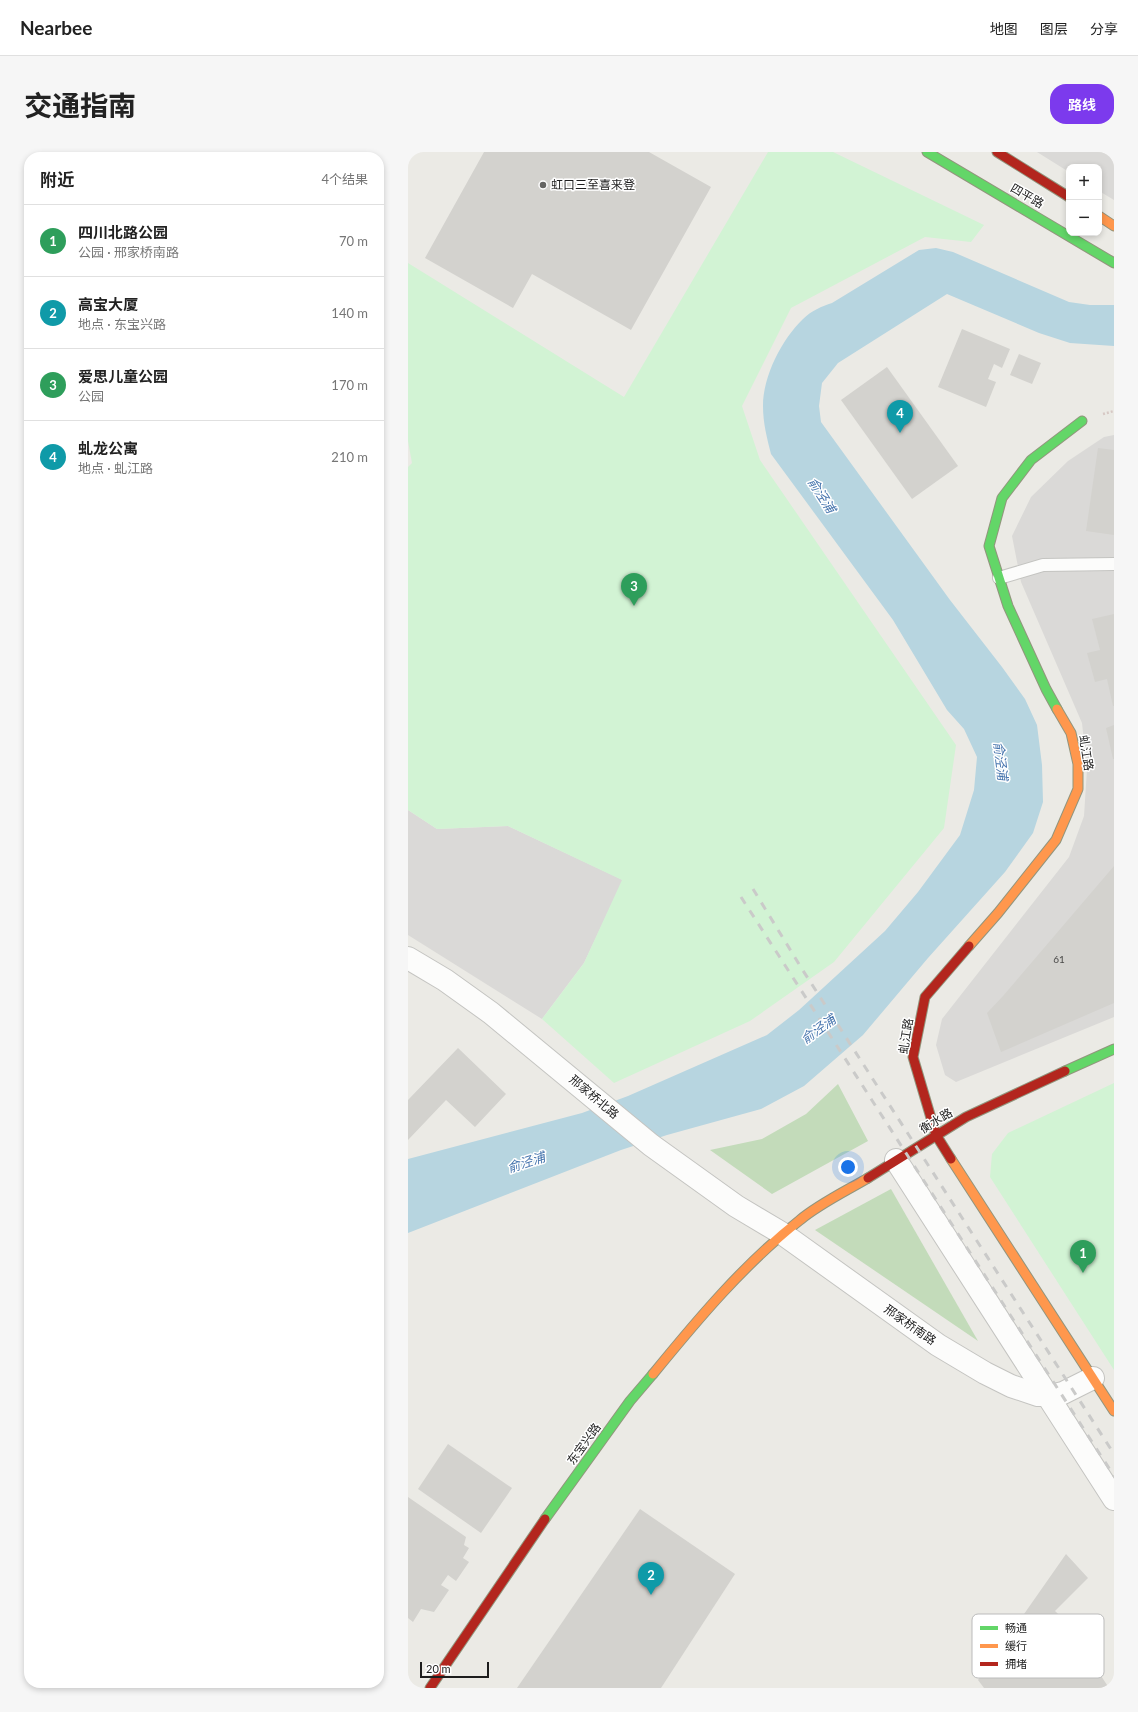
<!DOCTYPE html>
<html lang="zh">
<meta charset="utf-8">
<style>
:root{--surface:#fff;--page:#f6f6f6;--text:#222;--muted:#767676;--line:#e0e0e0;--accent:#7c3aed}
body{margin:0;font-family:Lato,"Noto Sans SC",sans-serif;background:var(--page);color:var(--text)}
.controls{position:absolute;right:12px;top:12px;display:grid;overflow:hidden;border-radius:8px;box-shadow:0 2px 6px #0003}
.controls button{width:36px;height:36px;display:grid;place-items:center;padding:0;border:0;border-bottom:1px solid var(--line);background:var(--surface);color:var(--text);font:20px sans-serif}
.scale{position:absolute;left:12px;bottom:10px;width:69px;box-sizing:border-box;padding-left:4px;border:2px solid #1d1d1d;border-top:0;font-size:11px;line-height:14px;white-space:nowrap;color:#1d1d1d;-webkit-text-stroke:3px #fff;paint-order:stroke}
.you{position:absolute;left:440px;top:1015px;width:14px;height:14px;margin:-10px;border:3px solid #fff;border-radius:50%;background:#1a73e8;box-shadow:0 0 0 6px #1a73e833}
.badge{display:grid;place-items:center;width:26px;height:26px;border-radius:50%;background:var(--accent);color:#fff;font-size:13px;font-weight:700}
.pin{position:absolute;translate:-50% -33px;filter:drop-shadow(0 1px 2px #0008)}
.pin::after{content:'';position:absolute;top:21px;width:14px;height:12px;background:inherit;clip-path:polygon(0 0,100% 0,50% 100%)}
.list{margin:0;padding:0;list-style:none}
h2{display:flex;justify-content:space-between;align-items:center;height:52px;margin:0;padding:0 16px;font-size:17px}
h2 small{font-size:13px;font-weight:400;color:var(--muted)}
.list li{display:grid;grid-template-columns:26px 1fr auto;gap:12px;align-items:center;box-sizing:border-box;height:72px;padding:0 16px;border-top:1px solid var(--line)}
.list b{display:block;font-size:15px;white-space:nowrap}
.list p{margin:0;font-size:13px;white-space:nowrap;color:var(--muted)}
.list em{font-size:13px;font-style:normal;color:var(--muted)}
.map{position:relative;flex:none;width:706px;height:1536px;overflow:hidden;border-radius:16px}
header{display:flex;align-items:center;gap:24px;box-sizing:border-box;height:56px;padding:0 20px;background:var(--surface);border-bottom:1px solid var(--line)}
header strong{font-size:19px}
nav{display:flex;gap:22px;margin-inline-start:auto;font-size:14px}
.intro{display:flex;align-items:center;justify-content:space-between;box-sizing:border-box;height:96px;padding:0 24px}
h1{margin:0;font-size:28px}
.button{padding:10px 18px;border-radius:16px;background:var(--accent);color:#fff;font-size:14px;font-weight:700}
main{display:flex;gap:24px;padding:0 24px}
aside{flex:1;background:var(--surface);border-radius:16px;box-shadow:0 2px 6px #0003}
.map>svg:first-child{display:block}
.residential{fill:#dad9d7}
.forest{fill:#c3dbba}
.park{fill:#d2f3d4}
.water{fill:#b7d5e0}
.building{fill:#d3d2ce}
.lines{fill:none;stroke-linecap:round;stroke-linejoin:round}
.lane-casing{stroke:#c4c4c1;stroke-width:14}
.street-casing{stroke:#c4c4c1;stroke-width:24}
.fast-casing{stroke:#92957d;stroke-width:11}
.slow-casing{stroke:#92957d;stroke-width:11}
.jam-casing{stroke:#92957d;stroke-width:11}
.path{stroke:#d6c8c4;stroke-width:2.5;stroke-dasharray:2 2;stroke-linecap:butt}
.lane{stroke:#fcfcfb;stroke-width:12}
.street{stroke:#fcfcfb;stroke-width:22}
.fast{stroke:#63d668;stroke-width:9}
.slow{stroke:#ff974d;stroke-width:9}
.jam{stroke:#b3261e;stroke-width:9}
.rail{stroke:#cacac9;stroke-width:3;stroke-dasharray:8 8;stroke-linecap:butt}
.poi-dot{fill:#656563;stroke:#fff;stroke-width:1.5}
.labels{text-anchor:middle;stroke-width:3;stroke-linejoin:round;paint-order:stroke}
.number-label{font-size:10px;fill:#4a4a49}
.poi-label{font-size:12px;fill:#1d1d1d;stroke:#fff;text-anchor:start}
.street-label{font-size:12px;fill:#1d1d1d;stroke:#fff}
.water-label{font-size:13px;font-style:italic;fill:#4775ae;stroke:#fff}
.key{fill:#fff;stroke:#bbb;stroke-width:1}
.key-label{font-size:11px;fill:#1d1d1d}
</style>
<header>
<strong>Nearbee</strong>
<nav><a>地图</a><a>图层</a><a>分享</a></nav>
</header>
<div class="intro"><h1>交通指南</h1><a class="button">路线</a></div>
<main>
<aside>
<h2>附近<small>4个结果</small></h2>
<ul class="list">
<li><span class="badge" style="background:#2e9e5b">1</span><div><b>四川北路公园</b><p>公园 · 邢家桥南路</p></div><em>70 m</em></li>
<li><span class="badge" style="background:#0f9aa8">2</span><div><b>高宝大厦</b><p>地点 · 东宝兴路</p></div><em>140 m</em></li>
<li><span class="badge" style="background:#2e9e5b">3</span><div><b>爱思儿童公园</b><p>公园</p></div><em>170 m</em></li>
<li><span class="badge" style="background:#0f9aa8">4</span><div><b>虬龙公寓</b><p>地点 · 虬江路</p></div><em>210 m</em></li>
</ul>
</aside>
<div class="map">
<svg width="706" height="1536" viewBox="0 0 706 1536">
<rect width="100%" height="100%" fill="#ebeae5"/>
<g class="residential">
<path d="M629,0H706V48L691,39V15H661V20Z"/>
<path d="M706,283V865L548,930L537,923L528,893L534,867L661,705L676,664L679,617L674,571L613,430L604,384L623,345L660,309L696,285Z"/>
<path d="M0,658L29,677L100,674L215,728L176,811L134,867L0,783Z"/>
</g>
<g class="forest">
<path d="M430,932L460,989L364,1042L302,998L354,987L398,962Z"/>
<path d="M483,1037L570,1189L407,1078Z"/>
</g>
<g class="park">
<path d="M360,0H425L576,73L563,90L517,85L383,156L334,254L352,308L548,593L536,676L426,810L342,869L206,931L134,867L176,811L214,728L100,674L29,677L0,658V315L4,311L0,289V111L216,245Z"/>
<path d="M706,931V1218L582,1025L584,1002L600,981Z"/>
</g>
<path class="water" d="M528,96L545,100L661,150L682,153H706V194L662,191L631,181L539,142L430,211L414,231L411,254L413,270L542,448L594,515L617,547L629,573L634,613L635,650L625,681L597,720L520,806L455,883L396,934L353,957L259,983L213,998L0,1081V1007L174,961L220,944L359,883L391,858L477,779L510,740L552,683L566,638L569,605L556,577L539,558L485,468L363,302C359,286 355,271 355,254C355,224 374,187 395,167C403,159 414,154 424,151L511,98Z"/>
<g class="building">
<path d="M76,0H241L303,35L223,178L124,122L105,156L17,106Z"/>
<path d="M554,177L602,197L594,216L586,212L580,227L588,230L578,255L530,235Z"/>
<path d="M611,202L633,211L624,232L602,223Z"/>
<path d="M479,215L550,314L504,347L433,248Z"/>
<path d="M690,296L706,298V383L678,379Z"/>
<path d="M706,462V554H705L699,527L687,530L679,501L692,498L684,467Z"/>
<path d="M706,573V607H705L698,576Z"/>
<path d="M706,714V851L593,900L579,861L595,844Z"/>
<path d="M50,896L98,942L67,975L38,948L0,988V948Z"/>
<path d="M40,1292L104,1336L73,1381L10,1337Z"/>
<path d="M0,1345L58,1385L56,1393L61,1396L55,1406L61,1410L48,1429L40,1423L33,1433L41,1438L26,1460L13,1457L5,1470L0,1466Z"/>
<path d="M232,1357L327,1422L253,1536H109Z"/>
<path d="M658,1402L680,1426L647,1459L676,1487L672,1492L701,1536H576L570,1528Z"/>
</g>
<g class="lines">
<g class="lane-casing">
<path id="lane" d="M591,426L635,413L706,412"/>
</g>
<g class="street-casing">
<g id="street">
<path d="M0,806L37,828L83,861L243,993L328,1054L375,1082L530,1193L577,1221L603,1234L630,1243H647L655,1241L685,1226"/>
<path d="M488,1008L706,1347"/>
</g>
</g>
<g class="fast-casing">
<g id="fast">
<path d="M519,0L706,111"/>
<path d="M649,557L638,537L600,454L581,394L594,346L623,308L674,269"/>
<path d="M657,919L706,897"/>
<path d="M137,1367L222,1249L245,1222"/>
</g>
</g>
<g class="slow-casing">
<g id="slow">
<path d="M691,64L706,74"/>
<path d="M561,794L590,761L648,688L670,637V612L663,581L649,557"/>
<path d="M543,1007L706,1259"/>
<path d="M245,1222C290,1167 336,1112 392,1068C411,1052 438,1039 460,1026"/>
</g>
</g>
<g class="jam-casing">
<g id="jam">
<path d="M589,0L661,45"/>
<path d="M543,1007L528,983L505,905L517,845L561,794"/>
<path d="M460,1026L558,965L657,919"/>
<path d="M22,1536L137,1367"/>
</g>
</g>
<path class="path" d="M695,262L706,259"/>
<use href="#lane" class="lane"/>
<use href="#street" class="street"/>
<use href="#fast" class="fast"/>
<use href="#slow" class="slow"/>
<use href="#jam" class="jam"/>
<g class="rail">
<path d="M345,737L394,817L706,1302"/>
<path d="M333,745L706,1324"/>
</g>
</g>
<circle class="poi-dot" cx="135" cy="33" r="4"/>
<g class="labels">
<g class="number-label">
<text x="651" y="811">61</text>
</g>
<g class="poi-label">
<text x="143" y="37">虹口三至喜来登</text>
</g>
<g class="street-label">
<text transform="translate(619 44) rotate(30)" y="4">四平路</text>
<text transform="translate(678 601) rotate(81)" y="4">虬江路</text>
<text transform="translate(498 884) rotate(-81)" y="4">虬江路</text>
<text transform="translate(186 945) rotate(40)" y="4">邢家桥北路</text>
<text transform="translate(528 969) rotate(-31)" y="4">衡水路</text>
<text transform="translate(502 1173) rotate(35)" y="4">邢家桥南路</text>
<text transform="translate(176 1292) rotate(-54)" y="4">东宝兴路</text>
</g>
<g class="water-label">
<text transform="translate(414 343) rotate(57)" y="5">俞泾浦</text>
<text transform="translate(593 609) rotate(83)" y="5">俞泾浦</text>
<text transform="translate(410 877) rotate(-36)" y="5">俞泾浦</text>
<text transform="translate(118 1010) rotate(-18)" y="5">俞泾浦</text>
</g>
</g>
<rect x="564" y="1462" width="132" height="64" rx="6" class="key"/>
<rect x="572" y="1474" width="18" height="4" fill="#63d668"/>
<rect x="572" y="1492" width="18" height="4" fill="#ff974d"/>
<rect x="572" y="1510" width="18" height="4" fill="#b3261e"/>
<g class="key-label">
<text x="597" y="1480">畅通</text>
<text x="597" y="1498">缓行</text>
<text x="597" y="1516">拥堵</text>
</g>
</svg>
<div class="controls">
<button>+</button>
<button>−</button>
</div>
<div class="scale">20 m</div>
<div class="you"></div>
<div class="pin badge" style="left:675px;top:1121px;background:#2e9e5b">1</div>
<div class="pin badge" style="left:243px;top:1443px;background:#0f9aa8">2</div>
<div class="pin badge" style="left:226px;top:454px;background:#2e9e5b">3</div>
<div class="pin badge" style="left:492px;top:281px;background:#0f9aa8">4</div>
</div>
</main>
